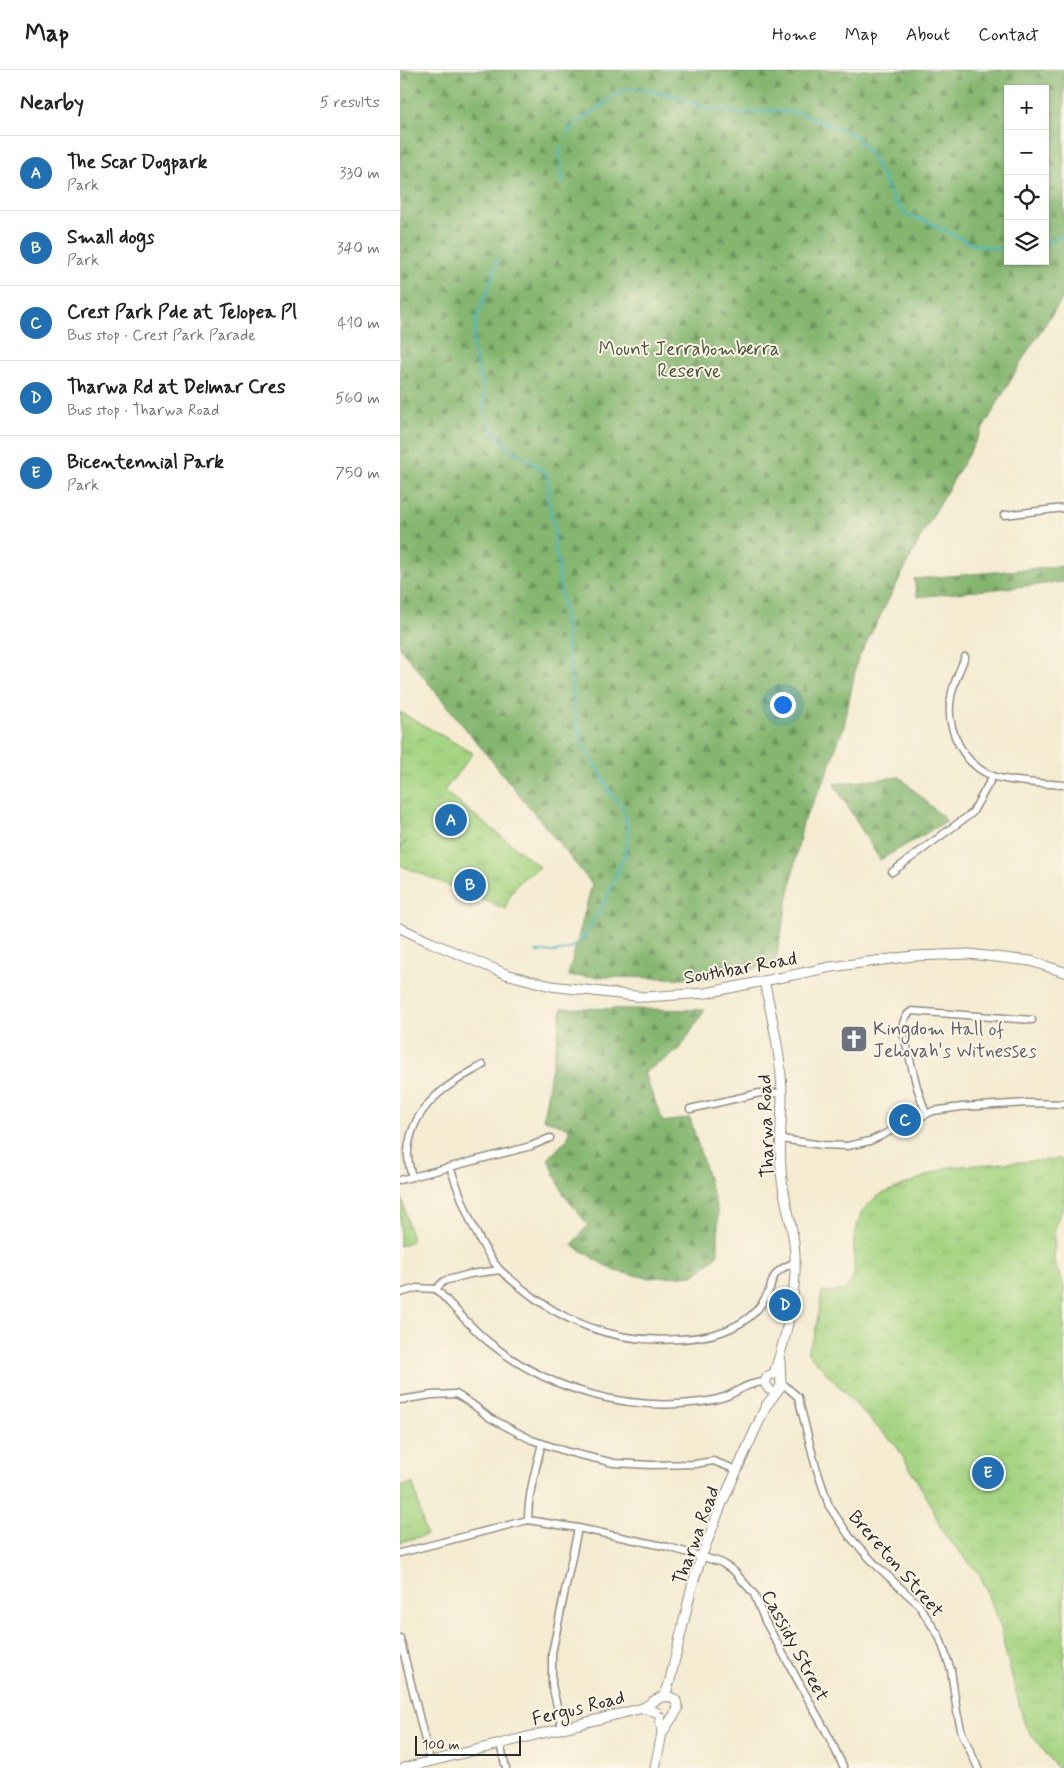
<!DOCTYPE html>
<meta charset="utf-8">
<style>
:root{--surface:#fff;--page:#f2f2f2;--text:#222;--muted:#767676;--line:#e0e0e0;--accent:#1f6fb2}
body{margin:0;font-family:Mynerve,sans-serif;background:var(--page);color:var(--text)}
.controls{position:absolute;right:15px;top:15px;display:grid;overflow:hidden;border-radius:0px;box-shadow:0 1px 4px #0004}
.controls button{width:45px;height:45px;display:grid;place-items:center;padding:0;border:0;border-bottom:1px solid var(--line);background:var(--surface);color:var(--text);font:25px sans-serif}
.scale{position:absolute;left:15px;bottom:12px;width:106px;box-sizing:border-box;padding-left:5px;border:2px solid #2b2b2b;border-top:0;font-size:14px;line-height:18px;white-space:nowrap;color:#2b2b2b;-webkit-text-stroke:4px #fcf5e5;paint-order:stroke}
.you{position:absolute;left:382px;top:634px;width:18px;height:18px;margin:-12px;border:4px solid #fff;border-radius:50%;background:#1a73e8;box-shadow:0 0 0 8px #1a73e833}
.badge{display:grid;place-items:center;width:32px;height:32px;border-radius:50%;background:var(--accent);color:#fff;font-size:16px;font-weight:700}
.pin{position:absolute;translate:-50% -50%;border:2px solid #fff;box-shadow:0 1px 5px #0006}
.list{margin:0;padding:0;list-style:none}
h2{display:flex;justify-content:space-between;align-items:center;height:65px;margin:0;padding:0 20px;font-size:21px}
h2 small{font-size:16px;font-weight:400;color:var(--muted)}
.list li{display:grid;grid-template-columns:32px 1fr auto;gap:15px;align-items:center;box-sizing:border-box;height:75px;padding:0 20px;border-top:1px solid var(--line)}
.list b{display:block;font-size:19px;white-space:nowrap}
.list p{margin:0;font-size:16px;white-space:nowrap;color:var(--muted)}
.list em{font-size:16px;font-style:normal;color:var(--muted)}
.icon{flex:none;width:28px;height:28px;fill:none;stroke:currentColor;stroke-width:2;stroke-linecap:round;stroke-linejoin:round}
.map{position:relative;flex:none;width:664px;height:1698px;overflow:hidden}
header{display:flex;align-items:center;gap:30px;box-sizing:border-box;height:70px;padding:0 25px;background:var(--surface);border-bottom:1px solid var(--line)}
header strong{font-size:24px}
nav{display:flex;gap:28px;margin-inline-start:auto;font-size:18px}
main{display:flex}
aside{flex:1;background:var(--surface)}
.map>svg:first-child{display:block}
.forest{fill:url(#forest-firs);stroke:#58704e;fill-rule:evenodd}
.park{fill:url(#park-tufts);stroke:#688056}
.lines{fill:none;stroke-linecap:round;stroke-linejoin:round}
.stream{stroke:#4bb8c7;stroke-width:2}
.street-casing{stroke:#908b7e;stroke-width:9}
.secondary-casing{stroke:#908b7e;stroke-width:11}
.street{stroke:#fff;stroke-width:6}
.secondary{stroke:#fff;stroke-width:9}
.labels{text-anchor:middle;stroke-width:4;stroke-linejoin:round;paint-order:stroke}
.park-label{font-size:19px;fill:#4a5541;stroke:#fcf5e5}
.street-label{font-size:19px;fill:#2b2b2b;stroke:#fcf5e5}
.worship-label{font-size:19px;fill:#5b616d;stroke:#fcf5e5;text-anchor:start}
</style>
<header>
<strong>Map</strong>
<nav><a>Home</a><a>Map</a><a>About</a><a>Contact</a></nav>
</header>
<main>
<aside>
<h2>Nearby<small>5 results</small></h2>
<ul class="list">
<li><span class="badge">A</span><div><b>The Scar Dogpark</b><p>Park</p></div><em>330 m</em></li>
<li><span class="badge">B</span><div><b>Small dogs</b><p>Park</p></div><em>340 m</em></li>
<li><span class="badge">C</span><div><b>Crest Park Pde at Telopea Pl</b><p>Bus stop · Crest Park Parade</p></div><em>410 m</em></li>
<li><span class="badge">D</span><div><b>Tharwa Rd at Delmar Cres</b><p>Bus stop · Tharwa Road</p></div><em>560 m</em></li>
<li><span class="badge">E</span><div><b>Bicentennial Park</b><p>Park</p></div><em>750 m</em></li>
</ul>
</aside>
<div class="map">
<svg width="664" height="1698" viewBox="0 0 664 1698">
<defs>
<pattern id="forest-firs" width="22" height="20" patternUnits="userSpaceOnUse" patternTransform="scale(1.25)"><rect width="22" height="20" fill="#84b670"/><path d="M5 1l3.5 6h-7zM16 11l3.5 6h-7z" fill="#6c945c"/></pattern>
<pattern id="park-tufts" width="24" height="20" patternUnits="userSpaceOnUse" patternTransform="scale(1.25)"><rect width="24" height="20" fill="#a5d482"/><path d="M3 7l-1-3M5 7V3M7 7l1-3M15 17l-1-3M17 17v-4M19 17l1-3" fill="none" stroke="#8eb670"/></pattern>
</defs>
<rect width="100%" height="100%" fill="#fcf5e5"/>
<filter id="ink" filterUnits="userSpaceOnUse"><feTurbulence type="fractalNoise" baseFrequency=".02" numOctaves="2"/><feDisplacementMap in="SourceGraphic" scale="10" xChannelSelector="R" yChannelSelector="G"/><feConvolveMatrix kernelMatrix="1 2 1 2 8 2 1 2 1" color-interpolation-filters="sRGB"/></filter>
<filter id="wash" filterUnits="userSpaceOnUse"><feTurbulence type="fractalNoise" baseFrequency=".0096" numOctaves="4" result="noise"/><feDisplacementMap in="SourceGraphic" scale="20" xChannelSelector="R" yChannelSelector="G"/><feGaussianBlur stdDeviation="1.12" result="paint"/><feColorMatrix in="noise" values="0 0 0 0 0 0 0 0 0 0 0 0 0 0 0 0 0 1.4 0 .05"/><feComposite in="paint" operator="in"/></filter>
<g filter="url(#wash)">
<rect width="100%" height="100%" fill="#f4ebd1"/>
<g class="forest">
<path d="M0,0H664V226L627,282L524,461L457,591L444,656L424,711L403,752L375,894L307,909L168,906L192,814L0,578ZM608,19H645V191H608Z"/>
<path d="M664,496V512L517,527L514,509Z"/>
<path d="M500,707L547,751L480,790L434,714Z"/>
<path d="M162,938L305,940L279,980L244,1003L263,1052L290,1048L318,1142V1185L295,1205L249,1208L214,1201L172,1175L188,1155L164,1125L148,1089L168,1068L169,1058L143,1049Z"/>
</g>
<g class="park">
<path d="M0,642L73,683L44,721L140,797C118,811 114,814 105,839L0,795V780L7,770L0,778Z"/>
<path d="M660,1089L664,1092V1136L655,1156L654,1192L664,1216V1698H657L625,1656L604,1576L603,1564L580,1505L543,1463L529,1431L496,1375L470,1350L407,1282L415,1263L422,1222L445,1221L454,1206V1168L461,1142L477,1126L548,1097Z"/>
<path d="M0,1123H1L12,1171L0,1176Z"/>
<path d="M13,1413L26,1465L0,1472V1417Z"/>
</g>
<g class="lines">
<g class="stream">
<path d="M167,66L171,56L196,40L211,27L224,20L236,18L278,26L303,38L338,43L366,40L400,43L454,65L472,86L493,129L506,145L524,150L574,175L608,180"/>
<path d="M162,76L159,83L163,114"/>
<path d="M645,173L664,165"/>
<path d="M98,188L89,218L76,249L73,278L78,300L82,312L86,343L92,359L101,370L110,379L133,393L145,402L149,412L148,429L155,462V481L159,496V511L165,547L168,587L177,655L183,674L191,689L203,707L210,722L222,736L229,761L225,784L205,831L187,863L170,879L155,882H136"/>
</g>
</g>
</g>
<g filter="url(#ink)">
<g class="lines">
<g class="street-casing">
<g id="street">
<path d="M604,445L664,438"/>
<path d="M565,587C560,600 553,613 551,627C545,658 563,697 596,707C617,713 642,713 664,715"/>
<path d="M492,802L572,743L593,706"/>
<path d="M290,1039L360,1023H382"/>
<path d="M526,1044L517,1017L502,958C504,950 505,945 512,941L632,950"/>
<path d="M381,1069L422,1075L447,1076L470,1071L533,1041L561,1037L628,1033L664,1034"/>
<path d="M50,1097C63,1133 75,1169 99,1199C105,1205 113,1211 119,1216C166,1255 220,1274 280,1269C299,1268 319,1265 335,1256C350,1249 362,1236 369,1221C371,1216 372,1208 376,1204C380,1198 389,1195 395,1192"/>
<path d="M12,1107C10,1099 7,1089 8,1081C12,1035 47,1015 83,995"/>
<path d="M0,1110L131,1076L150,1068"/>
<path d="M36,1219C54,1237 70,1257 90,1273C148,1320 228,1342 301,1332C309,1331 319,1329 327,1326C340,1320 350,1312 365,1312"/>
<path d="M0,1223L17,1218L36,1219L44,1211L70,1204L100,1200"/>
<path d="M382,1313L398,1327L415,1394L429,1436L450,1467L475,1494L518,1534L539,1566L551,1600L557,1642L562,1663L578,1698"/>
<path d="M0,1330L32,1325L56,1324L72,1334L90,1348L132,1370L168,1382L214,1393L252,1395L295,1394L313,1391L337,1400"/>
<path d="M128,1450C128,1424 136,1398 142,1373"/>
<path d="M0,1483L128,1450L178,1458L268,1477L320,1492L334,1501L354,1524L365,1551L428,1665L444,1698"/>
<path d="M0,1568L30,1691"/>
<path d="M162,1657L152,1615V1583L178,1458"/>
<path d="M100,1674L106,1698"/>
</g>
</g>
<g class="secondary-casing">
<g id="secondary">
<path d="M0,858L30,872L106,904L151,916L244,927L306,923L431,897L513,886L569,884L631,891L664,902"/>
<path d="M364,911C372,947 381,985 382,1023C382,1048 379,1074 381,1099C382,1124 391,1148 394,1173C399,1217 387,1263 374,1304"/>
<path d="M369,1319C363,1313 365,1305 374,1304"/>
<path d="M265,1626L270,1610L292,1516L302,1485L322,1433L366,1336L381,1316L380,1291"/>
<path d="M243,1638L256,1642"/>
<path d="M4,1698L243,1638C253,1632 266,1620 276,1631L278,1639L262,1663"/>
<path d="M255,1698L262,1663L260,1647"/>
</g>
</g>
<use href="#street" class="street"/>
<use href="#secondary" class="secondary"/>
</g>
</g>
<defs>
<g id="church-square" transform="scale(1.4375)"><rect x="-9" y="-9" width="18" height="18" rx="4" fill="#6b7280" stroke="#fcf5e5"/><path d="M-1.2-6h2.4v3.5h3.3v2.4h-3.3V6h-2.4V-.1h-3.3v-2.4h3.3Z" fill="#fff"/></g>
</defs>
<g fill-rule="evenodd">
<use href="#church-square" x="454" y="969"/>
</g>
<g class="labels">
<g class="park-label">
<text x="289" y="285">Mount Jerrabomberra<tspan x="289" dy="22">Reserve</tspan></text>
</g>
<g class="street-label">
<text transform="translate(340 897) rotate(-10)" y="7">Southbar Road</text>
<text transform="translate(365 1056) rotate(-92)" y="7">Tharwa Road</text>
<text transform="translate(295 1465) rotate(-70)" y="7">Tharwa Road</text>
<text transform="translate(497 1493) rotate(49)" y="7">Brereton Street</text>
<text transform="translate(396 1575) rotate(62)" y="7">Cassidy Street</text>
<text transform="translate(178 1637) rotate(-14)" y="7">Fergus Road</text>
</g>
<g class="worship-label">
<text x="473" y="965">Kingdom Hall of<tspan x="473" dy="22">Jehovah's Witnesses</tspan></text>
</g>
</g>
</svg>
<div class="controls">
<button>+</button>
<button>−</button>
<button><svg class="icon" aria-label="locate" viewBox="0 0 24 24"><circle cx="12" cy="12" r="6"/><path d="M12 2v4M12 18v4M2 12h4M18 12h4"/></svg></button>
<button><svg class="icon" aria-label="layers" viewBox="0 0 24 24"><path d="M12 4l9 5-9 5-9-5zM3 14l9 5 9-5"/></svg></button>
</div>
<div class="scale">100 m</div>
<div class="you"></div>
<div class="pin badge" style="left:51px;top:750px">A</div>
<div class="pin badge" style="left:70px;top:815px">B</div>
<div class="pin badge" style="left:505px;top:1050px">C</div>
<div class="pin badge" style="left:385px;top:1235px">D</div>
<div class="pin badge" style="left:588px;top:1403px">E</div>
</div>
</main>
